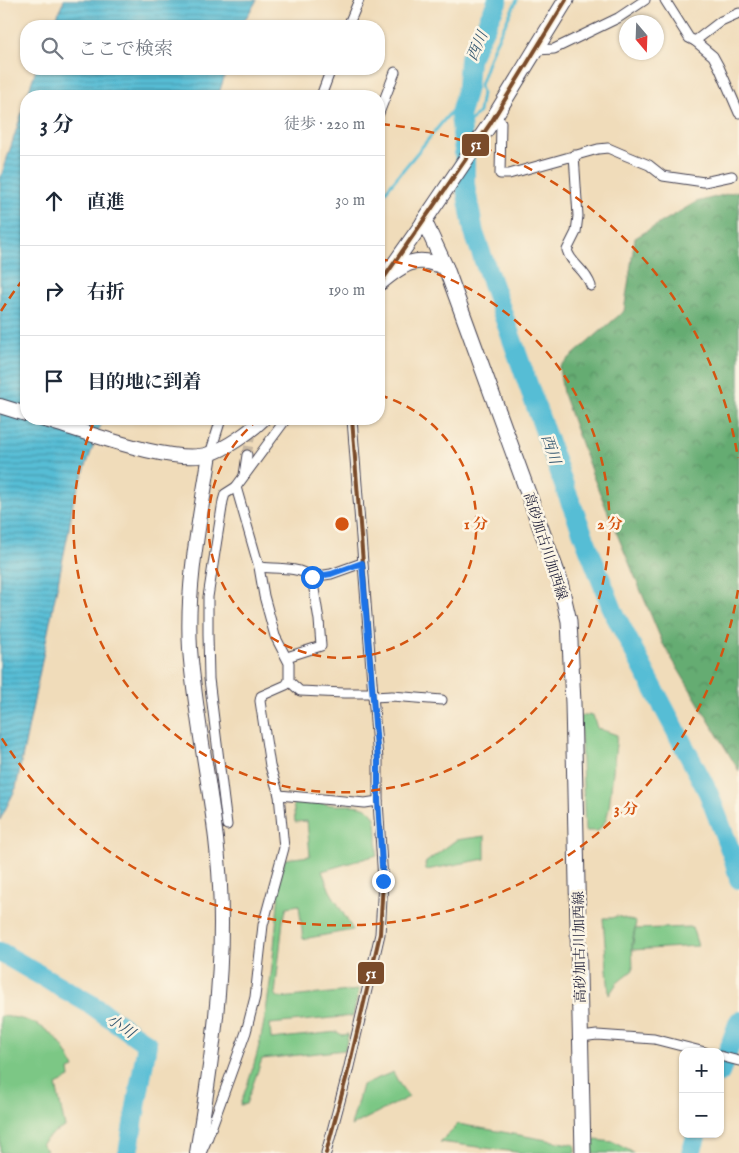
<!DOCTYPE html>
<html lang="ja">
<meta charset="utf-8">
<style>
:root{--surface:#fff;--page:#f6f6f7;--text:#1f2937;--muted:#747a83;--line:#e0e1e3}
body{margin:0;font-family:"IM FELL English","Noto Serif JP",serif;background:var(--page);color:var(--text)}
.controls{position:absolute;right:15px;bottom:15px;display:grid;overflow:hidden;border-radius:10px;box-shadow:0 1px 4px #0004}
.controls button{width:45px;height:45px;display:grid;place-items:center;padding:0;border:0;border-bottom:1px solid var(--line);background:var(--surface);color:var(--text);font:25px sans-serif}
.compass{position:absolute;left:619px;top:15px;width:45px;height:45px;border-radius:50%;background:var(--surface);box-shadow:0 1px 4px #0004;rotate:161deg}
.stop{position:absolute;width:15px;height:15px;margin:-11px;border:4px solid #1a73e8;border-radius:50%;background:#fff}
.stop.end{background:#1a73e8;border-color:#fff;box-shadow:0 1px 5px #0008}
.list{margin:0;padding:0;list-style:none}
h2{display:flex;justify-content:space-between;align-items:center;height:65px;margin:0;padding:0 20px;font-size:21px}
h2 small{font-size:16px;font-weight:400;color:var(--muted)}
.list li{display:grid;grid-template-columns:32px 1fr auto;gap:15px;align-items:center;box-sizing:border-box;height:90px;padding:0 20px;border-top:1px solid var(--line)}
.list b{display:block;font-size:19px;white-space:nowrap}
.list em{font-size:16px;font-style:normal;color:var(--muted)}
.icon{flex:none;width:28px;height:28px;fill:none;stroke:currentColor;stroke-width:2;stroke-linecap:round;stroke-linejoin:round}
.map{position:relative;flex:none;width:739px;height:1153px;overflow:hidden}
.search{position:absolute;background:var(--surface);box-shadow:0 1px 4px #0004;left:20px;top:20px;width:365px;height:55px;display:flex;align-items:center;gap:12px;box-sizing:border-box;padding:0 18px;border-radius:20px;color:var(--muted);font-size:19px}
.panel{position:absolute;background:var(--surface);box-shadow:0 1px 4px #0004;left:20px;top:90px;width:365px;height:335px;border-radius:20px}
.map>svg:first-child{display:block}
.green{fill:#7cc785;stroke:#4f7460}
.forest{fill:url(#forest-crowns);stroke:#446756}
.water{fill:url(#water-rules);stroke:#3c7088}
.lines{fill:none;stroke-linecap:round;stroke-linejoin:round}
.stream{stroke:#57bdd5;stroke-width:3}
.river{stroke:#57bdd5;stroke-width:20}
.street-tunnel{stroke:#c7b7a1;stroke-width:9;stroke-dasharray:9 4.5;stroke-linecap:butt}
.street-casing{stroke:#413e4e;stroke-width:11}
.secondary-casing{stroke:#413e4e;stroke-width:16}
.primary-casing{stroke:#413e4e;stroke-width:17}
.street{stroke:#fff;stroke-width:9}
.secondary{stroke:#fff;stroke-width:14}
.primary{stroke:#fff;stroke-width:15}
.bus-1-casing{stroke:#fcf5e5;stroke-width:8}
.bus-1{stroke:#7a4b2a;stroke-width:4}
.route{stroke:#1a73e8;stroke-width:6}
.ring{fill:none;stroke:#d45411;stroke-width:2.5;stroke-dasharray:9 6}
.labels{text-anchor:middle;stroke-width:5;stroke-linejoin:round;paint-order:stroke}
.street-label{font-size:14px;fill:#22223b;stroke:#fcf5e5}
.water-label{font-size:15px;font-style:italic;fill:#355871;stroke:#fcf5e5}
.centre{fill:#d45411;stroke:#fcf5e5;stroke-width:2.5}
.ring-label{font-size:15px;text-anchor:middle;font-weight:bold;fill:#d45411;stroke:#fcf5e5;stroke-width:5;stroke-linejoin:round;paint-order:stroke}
.line-badge{stroke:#fcf5e5;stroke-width:2}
.badge-label{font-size:14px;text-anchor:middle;font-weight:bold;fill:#fff}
</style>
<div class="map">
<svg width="739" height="1153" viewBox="0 0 739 1153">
<defs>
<pattern id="forest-crowns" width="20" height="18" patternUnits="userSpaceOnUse" patternTransform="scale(1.25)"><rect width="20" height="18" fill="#65ac72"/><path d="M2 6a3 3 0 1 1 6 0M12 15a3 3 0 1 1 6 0" fill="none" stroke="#538c5f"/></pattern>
<pattern id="water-rules" width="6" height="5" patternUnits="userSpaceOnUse" patternTransform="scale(1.25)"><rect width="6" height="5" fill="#57bdd5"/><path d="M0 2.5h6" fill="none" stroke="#4899ae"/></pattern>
</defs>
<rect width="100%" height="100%" fill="#fcf5e5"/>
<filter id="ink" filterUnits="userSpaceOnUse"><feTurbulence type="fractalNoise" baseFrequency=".02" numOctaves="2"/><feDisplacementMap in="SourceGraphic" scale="10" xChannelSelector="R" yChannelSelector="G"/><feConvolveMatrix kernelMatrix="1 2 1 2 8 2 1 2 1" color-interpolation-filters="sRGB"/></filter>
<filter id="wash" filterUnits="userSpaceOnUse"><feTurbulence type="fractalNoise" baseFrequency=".0096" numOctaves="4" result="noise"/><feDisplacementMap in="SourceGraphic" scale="20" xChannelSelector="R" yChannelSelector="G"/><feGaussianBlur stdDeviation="1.12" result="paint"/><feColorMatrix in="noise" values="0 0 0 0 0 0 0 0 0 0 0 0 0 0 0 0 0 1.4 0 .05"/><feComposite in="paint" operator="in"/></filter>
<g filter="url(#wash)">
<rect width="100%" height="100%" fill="#f0dcba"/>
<g class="green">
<path d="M593,715L597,728L617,735L609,808L606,820L598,831H585L580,716Z"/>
<path d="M293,801C305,802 318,801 327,804C340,808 365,799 374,816C378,823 377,846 377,855L322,871L330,891L353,930L303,939L299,905L287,907L283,920L275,995L280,998L359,990L353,1016L270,1024L271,1039L337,1032L342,1035L348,1034L345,1050L262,1059L246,1104L240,1105C245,1091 250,1078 254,1064C272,1003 274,937 281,873L285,859L310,856L307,821L295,822Z"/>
<path d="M485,836V859L426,870L425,863L456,840Z"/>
<path d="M617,916L636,922L632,943L633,970L617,983L609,995L603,918H612Z"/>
<path d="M692,927L698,946L632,950L635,929Z"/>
<path d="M0,1016C37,1018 60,1033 74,1068L69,1070L70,1078L56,1085L65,1127L53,1133L41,1144L47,1150L44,1153H0Z"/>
<path d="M393,1072L400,1085L409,1097L351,1126L362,1085Z"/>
<path d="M458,1124L575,1145V1153H523L440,1142Z"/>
<path d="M595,1140L613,1142L634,1153H590L589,1141H595Z"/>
</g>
<path class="forest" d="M739,191V771L663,644L594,479L563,394L559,367L624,311L635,238L696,202Z"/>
<g class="water">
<path d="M64,0H257L241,26H53Z"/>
<path d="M36,69H227L218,96H27Z"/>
<path d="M26,100V419H103L73,502L69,529L16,788L0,820V180Z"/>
</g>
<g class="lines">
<g class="stream">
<path d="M462,131L479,112L482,93L480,85L493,48L517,0"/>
<path d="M379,199L464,96"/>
</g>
<g class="river">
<path d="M498,0L469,60L467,87L460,114L465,161V184L474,233L565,488L614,613L708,792L734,860L739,879"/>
<path d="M0,952L92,1005L147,1044L128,1153"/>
<path d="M720,1073L739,1021"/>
<path d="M691,1153L697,1134"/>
</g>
</g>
</g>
<g filter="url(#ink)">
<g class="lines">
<path class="street-tunnel" d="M247,455L252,429"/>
<g class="street-casing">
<g id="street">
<path d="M665,0L689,38L695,41L721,21L739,13"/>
<path d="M348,26L359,0"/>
<path d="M695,41L713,56L719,67L739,113"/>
<path d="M537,50L554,49L618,18L645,0"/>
<path d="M321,96L331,69"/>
<path d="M379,113L395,72"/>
<path d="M495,117L501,122L500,174H509L598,149L608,148L622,154L649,165L663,176L704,182L732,176"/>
<path d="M574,155L578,216L576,232L567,250C571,265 585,268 591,286"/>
<path d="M210,454L221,419"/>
<path d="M244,475L247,455"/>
<path d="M259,567C275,569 297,566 312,577L331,574L362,563"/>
<path d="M287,657L321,646L319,620L312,577"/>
<path d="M289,681L300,691L344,693H372"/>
<path d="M373,697L392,696L442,700"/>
<path d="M279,795L365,803L378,801"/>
<path d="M227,825L209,679L208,634V597L223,501L225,494L236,487"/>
<path d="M581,1037L597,1035L654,1039L705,1052"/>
<path d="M720,1056L739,1061"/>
<path d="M201,1153L208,1137L246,1032L255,997L263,925L284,848L279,795L270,766L260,701L261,696L286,685L289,681V663L275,636L264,596L259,567L236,487L286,419"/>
<path d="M326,1153L347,1075L380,934L383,881L378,801V760L352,419"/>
</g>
</g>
<g class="secondary-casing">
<g id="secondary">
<path d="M384,278L424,221"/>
<path d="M0,406L26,414"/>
<path d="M42,419C81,430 173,466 209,454C226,449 251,431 263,419"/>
<path d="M197,1153C211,1065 225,975 220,886C216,806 196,729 190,649C186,584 200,519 210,454"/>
</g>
</g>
<g class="primary-casing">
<g id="primary">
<path d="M566,0L490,124L424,221L446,268L559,578L569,621L573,703L583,1153"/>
<path d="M381,282C404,263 417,254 446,268"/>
</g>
</g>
<use href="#street" class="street"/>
<use href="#secondary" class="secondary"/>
<use href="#primary" class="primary"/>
<g class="bus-1-casing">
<g id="bus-1">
<path d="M379,285L490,124L566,0"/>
<path d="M326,1153L347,1075L380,934L383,881L378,801V760L352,419"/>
</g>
</g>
<use href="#bus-1" class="bus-1"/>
</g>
</g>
<g class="lines" filter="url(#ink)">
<path class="route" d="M312,577L331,574L362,563L378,760V801L383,881"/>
</g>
<g class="ring">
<path d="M379 395A134 134 0 1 1 259 419"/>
<path d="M379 259A268 268 0 1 1 95 419"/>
<path d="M738 590A402 402 0 0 1 1 737M1 311A402 402 0 0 1 25 277M381 124A402 402 0 0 1 738 458"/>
</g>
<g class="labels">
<g class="street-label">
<text transform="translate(546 546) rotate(72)" y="5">高砂加古川加西線</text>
<text transform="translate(579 947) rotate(-91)" y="5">高砂加古川加西線</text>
</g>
<g class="water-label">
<text transform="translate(477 46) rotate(-66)" y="5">西川</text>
<text transform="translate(551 449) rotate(71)" y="5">西川</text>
<text transform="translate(121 1026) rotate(35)" y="5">小川</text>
</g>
</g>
<circle cx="342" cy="524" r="8" class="centre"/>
<g class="ring-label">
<text x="476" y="529">1 分</text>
<text x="610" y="529">2 分</text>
<text x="626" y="814">3 分</text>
</g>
<g class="line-badge">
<rect x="461" y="133" width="29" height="24" rx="5" fill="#7a4b2a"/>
<rect x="357" y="961" width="28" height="24" rx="5" fill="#7a4b2a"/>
</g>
<g class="badge-label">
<text x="476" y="149">51</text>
<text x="371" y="978">51</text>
</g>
</svg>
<div class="controls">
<button>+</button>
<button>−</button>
</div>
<svg class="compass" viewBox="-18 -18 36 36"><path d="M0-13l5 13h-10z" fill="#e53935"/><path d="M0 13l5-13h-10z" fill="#747a83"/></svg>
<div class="stop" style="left:312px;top:577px"></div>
<div class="stop end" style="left:383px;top:881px"></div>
<div class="search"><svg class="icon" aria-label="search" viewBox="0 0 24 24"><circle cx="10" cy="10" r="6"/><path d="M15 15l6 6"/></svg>ここで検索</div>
<section class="panel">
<h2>3 分<small>徒歩 · 220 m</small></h2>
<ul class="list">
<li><svg class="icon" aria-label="ahead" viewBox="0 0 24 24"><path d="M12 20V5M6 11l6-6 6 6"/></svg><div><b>直進</b></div><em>30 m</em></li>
<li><svg class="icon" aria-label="right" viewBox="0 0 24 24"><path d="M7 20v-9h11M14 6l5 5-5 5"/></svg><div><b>右折</b></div><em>190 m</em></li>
<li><svg class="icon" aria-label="arrive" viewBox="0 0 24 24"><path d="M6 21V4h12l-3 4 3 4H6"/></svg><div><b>目的地に到着</b></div></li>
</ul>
</section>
</div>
